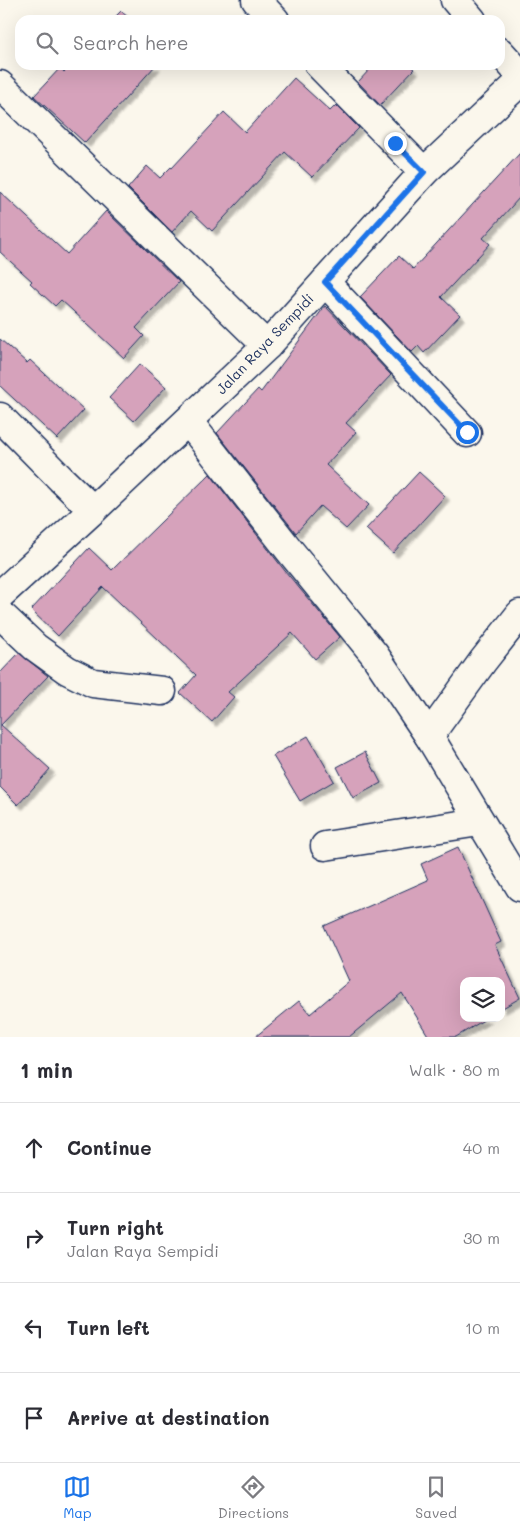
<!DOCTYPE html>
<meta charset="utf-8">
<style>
:root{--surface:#fff;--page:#f7f7f7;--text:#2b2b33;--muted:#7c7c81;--line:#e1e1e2;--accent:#1a73e8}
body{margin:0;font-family:Mali,sans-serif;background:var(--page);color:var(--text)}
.controls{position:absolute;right:15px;bottom:15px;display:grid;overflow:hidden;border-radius:10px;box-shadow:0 5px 20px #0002}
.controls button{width:45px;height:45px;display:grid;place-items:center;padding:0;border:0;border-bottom:1px solid var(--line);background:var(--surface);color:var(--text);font:25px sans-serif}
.stop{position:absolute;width:15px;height:15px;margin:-11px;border:4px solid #1a73e8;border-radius:50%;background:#fff}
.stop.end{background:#1a73e8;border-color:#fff;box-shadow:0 1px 5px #0008}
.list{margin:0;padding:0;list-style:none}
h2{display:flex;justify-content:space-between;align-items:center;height:65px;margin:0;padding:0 20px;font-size:21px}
h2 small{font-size:16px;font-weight:400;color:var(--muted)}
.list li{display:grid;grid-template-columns:32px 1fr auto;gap:15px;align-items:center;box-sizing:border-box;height:90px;padding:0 20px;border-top:1px solid var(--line)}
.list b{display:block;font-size:19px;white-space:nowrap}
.list p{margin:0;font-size:16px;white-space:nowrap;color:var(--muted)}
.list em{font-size:16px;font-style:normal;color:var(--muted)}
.icon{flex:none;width:28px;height:28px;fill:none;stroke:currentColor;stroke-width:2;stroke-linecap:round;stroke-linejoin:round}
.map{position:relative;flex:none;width:520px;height:1037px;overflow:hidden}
.search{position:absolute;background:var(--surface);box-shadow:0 5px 20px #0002;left:15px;right:15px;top:15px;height:55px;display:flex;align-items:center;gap:12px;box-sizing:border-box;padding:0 18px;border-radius:15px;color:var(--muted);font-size:19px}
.sheet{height:425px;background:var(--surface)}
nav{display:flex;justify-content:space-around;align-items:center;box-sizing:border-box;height:70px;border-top:1px solid var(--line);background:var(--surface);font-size:14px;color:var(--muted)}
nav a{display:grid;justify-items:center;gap:2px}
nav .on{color:var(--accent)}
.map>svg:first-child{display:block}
.building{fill:#d6a2bb;stroke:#1b2f5e;filter:url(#shadow)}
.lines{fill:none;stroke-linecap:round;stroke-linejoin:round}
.minor-casing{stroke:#1b2f5e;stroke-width:31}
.major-casing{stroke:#1b2f5e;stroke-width:31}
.minor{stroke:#fbf7ec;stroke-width:28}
.major{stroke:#fbf7ec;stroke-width:28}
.route{stroke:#1a73e8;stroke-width:6}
.labels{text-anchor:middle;stroke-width:4.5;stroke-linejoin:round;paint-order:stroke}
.street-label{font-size:14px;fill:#1b2f5e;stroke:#fbf7ec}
</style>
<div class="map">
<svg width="520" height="1037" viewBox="0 0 520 1037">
<defs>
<filter id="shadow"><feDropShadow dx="4.5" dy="4.5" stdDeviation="1" flood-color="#0004"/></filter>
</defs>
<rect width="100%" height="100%" fill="#fbf7ec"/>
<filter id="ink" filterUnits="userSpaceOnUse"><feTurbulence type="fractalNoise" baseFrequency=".02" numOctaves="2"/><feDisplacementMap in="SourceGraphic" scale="10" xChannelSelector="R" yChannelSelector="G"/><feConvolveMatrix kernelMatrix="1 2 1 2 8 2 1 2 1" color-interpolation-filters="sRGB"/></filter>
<g filter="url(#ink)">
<g class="building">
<path d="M121,11L131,20H112Z"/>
<path d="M71,65H156L85,143L34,96L60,68L64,72Z"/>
<path d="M370,65H409L414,69L380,105L358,82L370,69L368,67Z"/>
<path d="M294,78L330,111L336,105L359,128L312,177L285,152L212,231L191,211L172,232L128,188L147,166L160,178L171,167L172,168L224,112L245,132Z"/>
<path d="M520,153V197L483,238L490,244L441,297L460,315L424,353L418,346L412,352L360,297L399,256L413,269Z"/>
<path d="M0,192L67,254L106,211L179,282L136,328L144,336L124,358L61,300L55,306L30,283L32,281L0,252Z"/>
<path d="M325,306L391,375L346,423L356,432L326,465L369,505L346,529L320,506L296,533L217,433L258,389L261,392Z"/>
<path d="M0,339L27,363L30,360L84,410L57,439L0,386Z"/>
<path d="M140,364L166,387L134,421L109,398Z"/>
<path d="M419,472L445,496L393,553L366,529Z"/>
<path d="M210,474L285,571L340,637L315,659L292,633L228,692L234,697L212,722L180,693L196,675L103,587L58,636L31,610L89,548L112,570Z"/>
<path d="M19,653L48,676L1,725L50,769L18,805L0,787V673Z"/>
<path d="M308,736L334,781L300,801L273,756Z"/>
<path d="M365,752L381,783L353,798L337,767Z"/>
<path d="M458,847L501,942L495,945L520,998L501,1009V981H464V1018H487L456,1037H429L402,993L349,1037H255L299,1001L310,1014L349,981L324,926L428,880L421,864Z"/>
</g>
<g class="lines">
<g class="minor-casing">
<g id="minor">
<path d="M256,0L275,20"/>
<path d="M455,0L472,20"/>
<path d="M500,52L520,74"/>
<path d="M319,65L424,172"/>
<path d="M0,85L267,346"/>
<path d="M325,282L467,433"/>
<path d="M0,417L61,479L93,510"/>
<path d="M188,421L290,551L374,654L429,736L520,887"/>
<path d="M0,614L35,647L67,670L93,683L162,691"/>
<path d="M429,736L483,661L520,614"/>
<path d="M325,846L479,822"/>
</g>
</g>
<g class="major-casing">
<path id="major" d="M0,595L93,510L267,346L424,172L520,82"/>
</g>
<use href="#minor" class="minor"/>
<use href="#major" class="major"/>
</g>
</g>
<g class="lines" filter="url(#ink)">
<path class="route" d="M395,143L424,172L325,282L467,432"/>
</g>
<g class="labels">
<g class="street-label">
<text transform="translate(265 344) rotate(-46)" y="5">Jalan Raya Sempidi</text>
</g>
</g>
</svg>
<div class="controls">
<button><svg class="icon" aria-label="layers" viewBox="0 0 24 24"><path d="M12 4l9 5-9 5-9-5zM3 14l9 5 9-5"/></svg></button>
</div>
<div class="stop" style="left:467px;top:432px"></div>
<div class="stop end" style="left:395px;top:143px"></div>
<div class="search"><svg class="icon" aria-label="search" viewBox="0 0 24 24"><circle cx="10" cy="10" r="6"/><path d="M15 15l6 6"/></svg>Search here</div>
</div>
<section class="sheet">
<h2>1 min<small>Walk · 80 m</small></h2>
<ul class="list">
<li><svg class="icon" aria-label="ahead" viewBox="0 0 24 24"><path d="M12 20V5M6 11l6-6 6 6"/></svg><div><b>Continue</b></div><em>40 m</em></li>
<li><svg class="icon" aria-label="right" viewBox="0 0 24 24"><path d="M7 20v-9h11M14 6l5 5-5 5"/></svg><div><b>Turn right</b><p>Jalan Raya Sempidi</p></div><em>30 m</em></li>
<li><svg class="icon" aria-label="left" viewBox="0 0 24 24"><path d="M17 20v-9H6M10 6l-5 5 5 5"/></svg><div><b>Turn left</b></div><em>10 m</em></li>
<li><svg class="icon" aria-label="arrive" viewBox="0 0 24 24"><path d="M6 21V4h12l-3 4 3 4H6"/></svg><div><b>Arrive at destination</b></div></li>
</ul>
</section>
<nav>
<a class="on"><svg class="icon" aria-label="map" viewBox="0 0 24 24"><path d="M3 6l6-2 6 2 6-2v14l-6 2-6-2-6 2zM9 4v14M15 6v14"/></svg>Map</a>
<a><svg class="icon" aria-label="directions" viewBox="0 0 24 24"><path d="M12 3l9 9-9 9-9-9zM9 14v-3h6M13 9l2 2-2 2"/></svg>Directions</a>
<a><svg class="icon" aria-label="saved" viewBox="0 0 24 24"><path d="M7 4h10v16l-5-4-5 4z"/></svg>Saved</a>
</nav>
